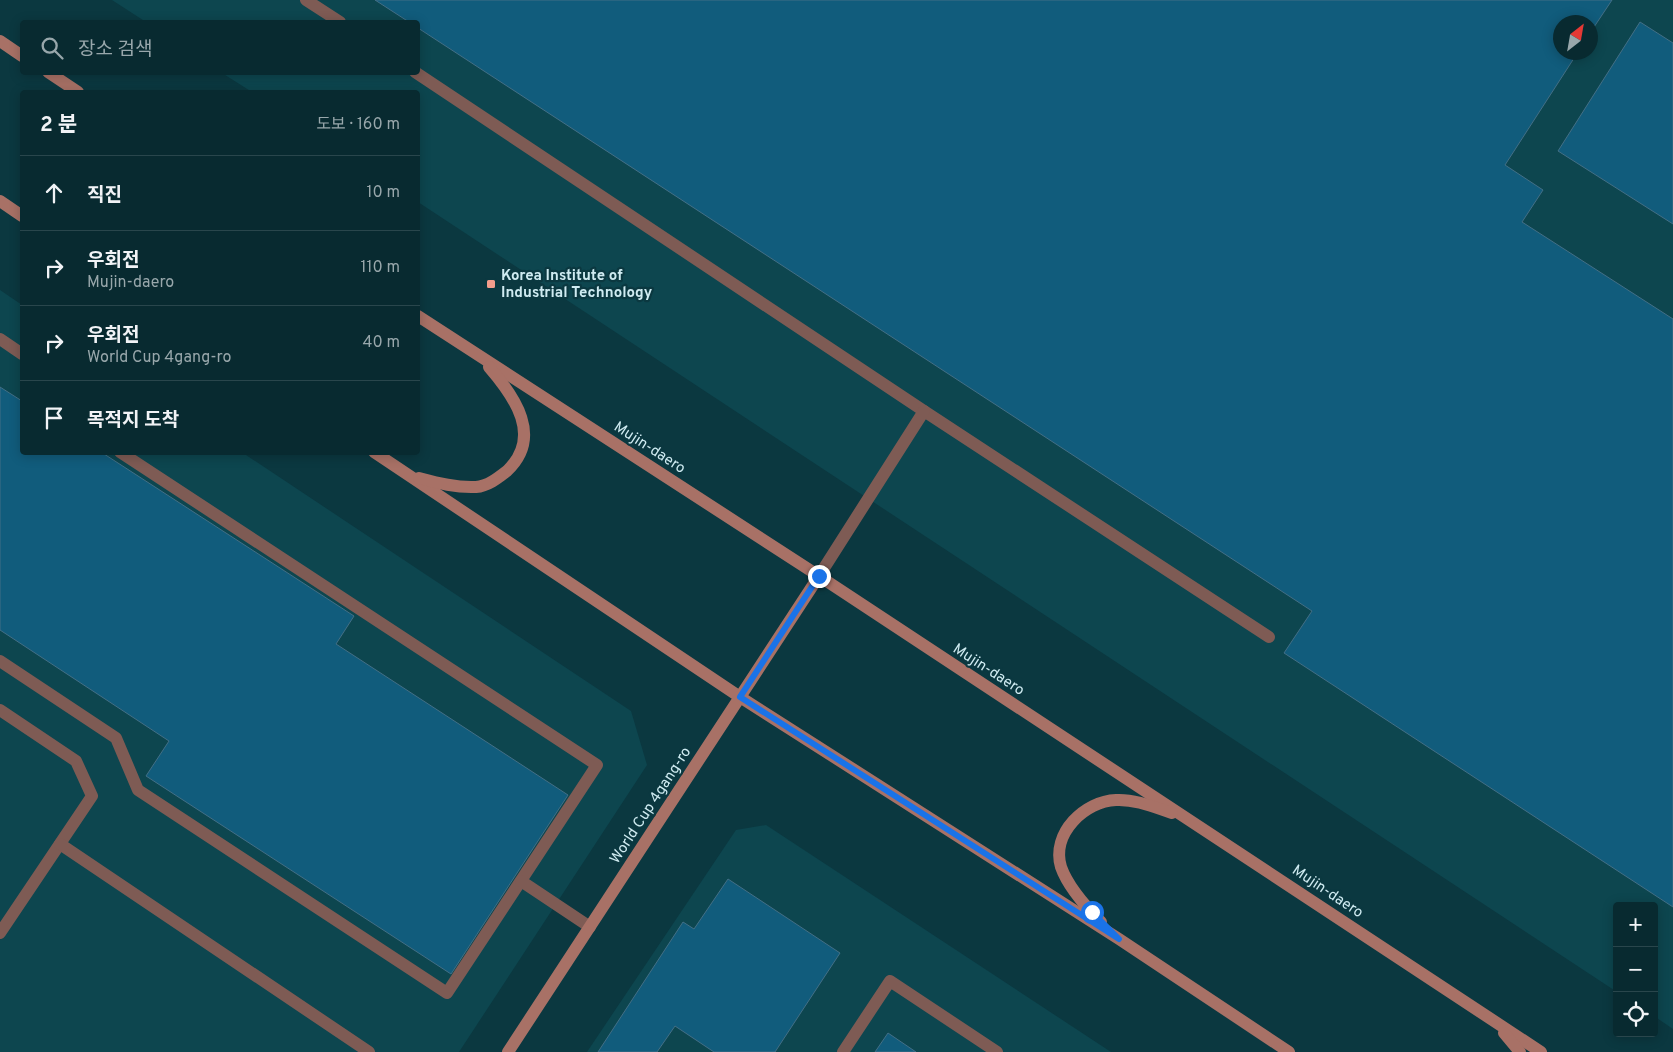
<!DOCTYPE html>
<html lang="ko">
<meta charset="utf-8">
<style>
:root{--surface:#082a30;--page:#113238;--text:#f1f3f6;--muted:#98a7ab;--line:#29464c}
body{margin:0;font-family:Overpass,"Noto Sans KR",sans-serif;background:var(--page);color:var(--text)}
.controls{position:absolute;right:15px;bottom:15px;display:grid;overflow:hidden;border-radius:5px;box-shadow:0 2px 12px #0003}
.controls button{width:45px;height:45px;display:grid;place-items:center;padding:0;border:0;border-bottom:1px solid var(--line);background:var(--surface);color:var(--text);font:25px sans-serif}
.compass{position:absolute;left:1553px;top:15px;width:45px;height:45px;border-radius:50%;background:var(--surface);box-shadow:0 2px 12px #0003;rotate:31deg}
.stop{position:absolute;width:15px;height:15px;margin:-11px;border:4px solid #1a73e8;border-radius:50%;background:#fff}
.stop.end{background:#1a73e8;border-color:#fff;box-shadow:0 1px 5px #0008}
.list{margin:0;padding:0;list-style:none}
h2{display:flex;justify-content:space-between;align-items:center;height:65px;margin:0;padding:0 20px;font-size:21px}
h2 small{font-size:16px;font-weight:400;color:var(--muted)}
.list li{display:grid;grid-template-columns:32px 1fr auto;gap:15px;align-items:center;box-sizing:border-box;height:75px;padding:0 20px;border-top:1px solid var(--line)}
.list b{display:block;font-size:19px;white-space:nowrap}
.list p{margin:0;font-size:16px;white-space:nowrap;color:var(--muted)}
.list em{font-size:16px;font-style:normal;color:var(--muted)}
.icon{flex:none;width:28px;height:28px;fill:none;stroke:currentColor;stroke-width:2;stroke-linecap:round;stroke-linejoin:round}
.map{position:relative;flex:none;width:1673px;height:1052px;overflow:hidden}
.search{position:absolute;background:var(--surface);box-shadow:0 2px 12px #0003;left:20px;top:20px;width:400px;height:55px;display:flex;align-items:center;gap:12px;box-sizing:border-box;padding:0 18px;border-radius:5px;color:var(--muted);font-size:19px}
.panel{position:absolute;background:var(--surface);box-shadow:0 2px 12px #0003;left:20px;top:90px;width:400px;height:365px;border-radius:5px}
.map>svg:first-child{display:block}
.built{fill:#0d464f;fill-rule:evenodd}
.building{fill:#115c7c;stroke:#436f86}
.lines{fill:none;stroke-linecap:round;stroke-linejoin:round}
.lane{stroke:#7e5b54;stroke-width:12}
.secondary{stroke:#a87166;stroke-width:12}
.route{stroke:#1a73e8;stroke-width:6}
.poi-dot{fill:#f49d8c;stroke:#0b3840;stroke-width:2}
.labels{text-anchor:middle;stroke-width:4.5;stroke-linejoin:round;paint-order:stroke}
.poi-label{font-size:15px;font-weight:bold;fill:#cfebf1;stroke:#0b3840;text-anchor:start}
.street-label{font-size:15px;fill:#cfebf1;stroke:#0b3840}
</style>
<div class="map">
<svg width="1673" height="1052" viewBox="0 0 1673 1052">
<rect width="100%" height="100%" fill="#0b3840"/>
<g class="built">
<path d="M112,0H1673V1029L1654,1016V906H1617V992L418,202V92H252L222,73L418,72V22H146ZM1560,22H1590V52H1560Z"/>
<path d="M0,290L22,305V452L243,453L631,711L647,765L459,1052H0Z"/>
<path d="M766,825L1111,1052H587L736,830Z"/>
</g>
<g class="building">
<path d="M375,0H1612L1590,33V22H1560V52H1578L1505,165L1543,190L1522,222L1673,319V907L1284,653L1312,611L418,28V22H409Z"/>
<path d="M1640,22L1673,43V224L1558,151Z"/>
<path d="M0,387L22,401V452H101L354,616L336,644L568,795L451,974L146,776L169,741L0,630Z"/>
<path d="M728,879L840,953L775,1052H714L675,1026L657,1052H598L683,922L694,929Z"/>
<path d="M888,1033L916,1052H875Z"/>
</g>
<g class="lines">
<g class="lane">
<path d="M306,0L340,22"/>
<path d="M415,72L924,411L1269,637"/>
<path d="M0,339L22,354"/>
<path d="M819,576L924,411"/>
<path d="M0,661L116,738L138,790L447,993L597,765L120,452"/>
<path d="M0,710L76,761L92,796L0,933"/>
<path d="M60,844L369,1052"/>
<path d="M521,881L590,927"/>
<path d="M843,1052L890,981L997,1052"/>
</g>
<g class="secondary">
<path d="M0,41L22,56"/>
<path d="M48,72L78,92"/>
<path d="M0,201L22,216"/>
<path d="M418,316L819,576L1541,1052"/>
<path d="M374,452L740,697L1119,939L1289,1052"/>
<path d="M419,478C438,483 457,488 476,487C488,486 498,478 507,471C543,437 515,397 489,367"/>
<path d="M1101,922C1086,907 1068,887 1061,867C1051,833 1085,801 1116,800C1135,799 1154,807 1172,813"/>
<path d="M1504,1033L1520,1052"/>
<path d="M508,1052L819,576"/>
</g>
</g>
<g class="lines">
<path class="route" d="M819,576L740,697L1119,939L1092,912"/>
</g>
<rect class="poi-dot" x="486" y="279" width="10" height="10" rx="2.5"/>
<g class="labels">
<g class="poi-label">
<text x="501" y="280">Korea Institute of<tspan x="501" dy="17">Industrial Technology</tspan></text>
</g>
<g class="street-label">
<text transform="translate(650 447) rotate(33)" y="5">Mujin-daero</text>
<text transform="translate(989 669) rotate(33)" y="5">Mujin-daero</text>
<text transform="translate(650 805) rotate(-57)" y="5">World Cup 4gang-ro</text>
<text transform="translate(1328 891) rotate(34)" y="5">Mujin-daero</text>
</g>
</g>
</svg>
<div class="controls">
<button>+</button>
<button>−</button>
<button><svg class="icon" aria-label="locate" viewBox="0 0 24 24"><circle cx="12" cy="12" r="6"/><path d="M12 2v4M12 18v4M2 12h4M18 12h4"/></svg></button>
</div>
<svg class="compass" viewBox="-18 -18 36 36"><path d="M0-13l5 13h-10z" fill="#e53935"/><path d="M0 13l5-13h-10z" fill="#98a7ab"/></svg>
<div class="stop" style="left:1092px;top:912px"></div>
<div class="stop end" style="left:819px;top:576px"></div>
<div class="search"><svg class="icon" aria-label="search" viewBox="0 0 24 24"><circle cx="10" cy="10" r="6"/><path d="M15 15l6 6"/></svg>장소 검색</div>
<section class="panel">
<h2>2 분<small>도보 · 160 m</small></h2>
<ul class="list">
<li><svg class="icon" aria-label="ahead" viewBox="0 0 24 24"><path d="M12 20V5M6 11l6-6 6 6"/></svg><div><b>직진</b></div><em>10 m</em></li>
<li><svg class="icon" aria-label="right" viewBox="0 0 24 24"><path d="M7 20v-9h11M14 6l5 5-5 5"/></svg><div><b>우회전</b><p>Mujin-daero</p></div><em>110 m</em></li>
<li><svg class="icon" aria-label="right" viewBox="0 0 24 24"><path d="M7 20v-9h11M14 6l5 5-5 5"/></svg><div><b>우회전</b><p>World Cup 4gang-ro</p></div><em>40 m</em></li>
<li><svg class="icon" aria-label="arrive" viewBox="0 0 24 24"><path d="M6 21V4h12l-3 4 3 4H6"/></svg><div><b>목적지 도착</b></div></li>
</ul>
</section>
</div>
